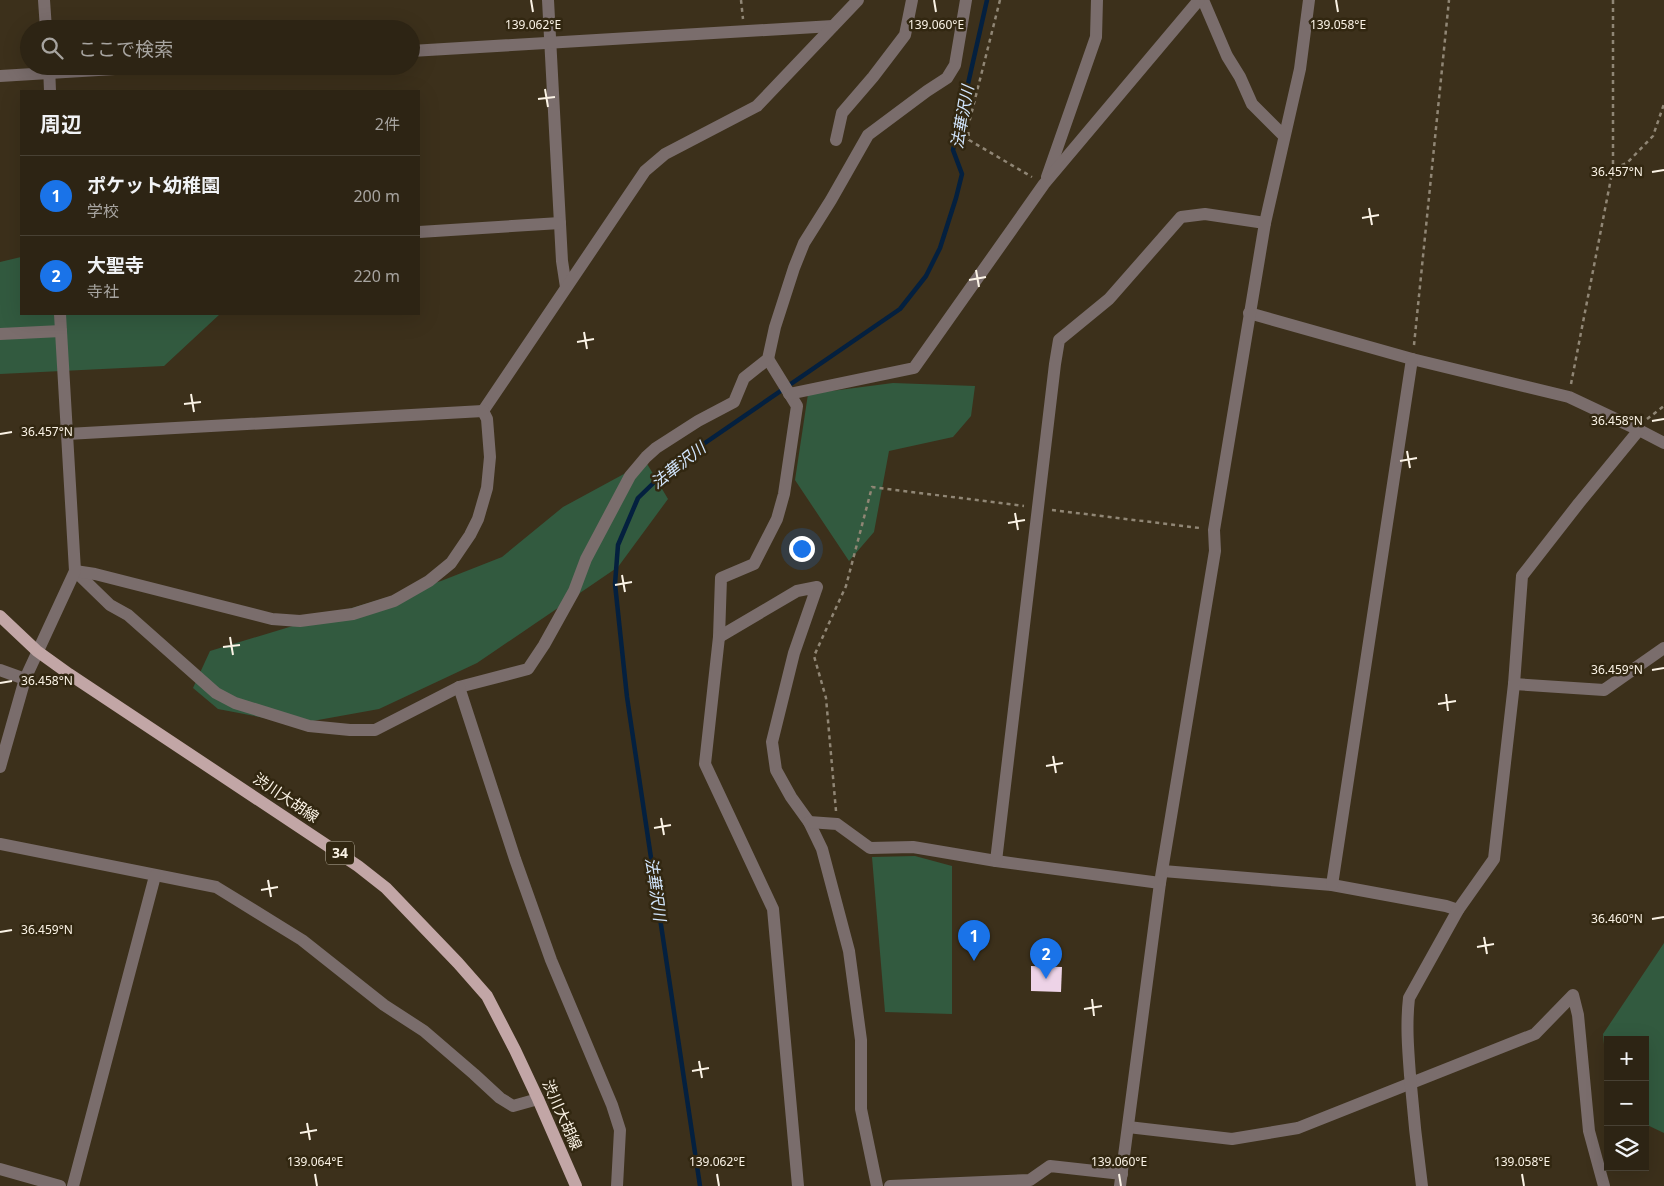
<!DOCTYPE html>
<html lang="ja">
<meta charset="utf-8">
<style>
:root{--surface:#2d2414;--page:#393022;--text:#f1f3f6;--muted:#a7a4a0;--line:#484134;--accent:#1a73e8}
body{margin:0;font-family:"Noto Sans","Noto Sans JP",sans-serif;background:var(--page);color:var(--text)}
.controls{position:absolute;right:15px;bottom:15px;display:grid;overflow:hidden;border-radius:0px;box-shadow:0 5px 20px #0002}
.controls button{width:45px;height:45px;display:grid;place-items:center;padding:0;border:0;border-bottom:1px solid var(--line);background:var(--surface);color:var(--text);font:25px sans-serif}
.you{position:absolute;left:801px;top:548px;width:18px;height:18px;margin:-12px;border:4px solid #fff;border-radius:50%;background:#1a73e8;box-shadow:0 0 0 8px #1a73e833}
.badge{display:grid;place-items:center;width:32px;height:32px;border-radius:50%;background:var(--accent);color:#fff;font-size:16px;font-weight:700}
.pin{position:absolute;translate:-50% -41px;filter:drop-shadow(0 1px 2px #0008)}
.pin::after{content:'';position:absolute;top:26px;width:18px;height:15px;background:inherit;clip-path:polygon(0 0,100% 0,50% 100%)}
.list{margin:0;padding:0;list-style:none}
h2{display:flex;justify-content:space-between;align-items:center;height:65px;margin:0;padding:0 20px;font-size:21px}
h2 small{font-size:16px;font-weight:400;color:var(--muted)}
.list li{display:grid;grid-template-columns:32px 1fr auto;gap:15px;align-items:center;box-sizing:border-box;height:80px;padding:0 20px;border-top:1px solid var(--line)}
.list b{display:block;font-size:19px;white-space:nowrap}
.list p{margin:0;font-size:16px;white-space:nowrap;color:var(--muted)}
.list em{font-size:16px;font-style:normal;color:var(--muted)}
.icon{flex:none;width:28px;height:28px;fill:none;stroke:currentColor;stroke-width:2;stroke-linecap:round;stroke-linejoin:round}
.map{position:relative;flex:none;width:1664px;height:1186px;overflow:hidden}
.search{position:absolute;background:var(--surface);box-shadow:0 5px 20px #0002;left:20px;top:20px;width:400px;height:55px;display:flex;align-items:center;gap:12px;box-sizing:border-box;padding:0 18px;border-radius:28px;color:var(--muted);font-size:19px}
.panel{position:absolute;background:var(--surface);box-shadow:0 5px 20px #0002;left:20px;top:90px;width:400px;height:225px;border-radius:0px}
.map>svg:first-child{display:block}
.green{fill:#325a3f}
.lines{fill:none;stroke-linecap:round;stroke-linejoin:round}
.stream{stroke:#04203f;stroke-width:4.5}
.building{fill:#edd3e7}
.path{stroke:#908675;stroke-width:2.5;stroke-dasharray:4 4;stroke-linecap:butt}
.minor{stroke:#7a6d6c;stroke-width:12}
.major{stroke:#c2a6a6;stroke-width:12}
.ticks{fill:none;stroke:#fbf3e6;stroke-width:2}
.labels{text-anchor:middle;stroke-width:5;stroke-linejoin:round;paint-order:stroke}
.shield{fill:#322711;stroke:#bfb6a6;stroke-width:1}
.shield-label{font-size:14px;font-weight:bold;fill:#fbf3e6}
.street-label{font-size:15px;fill:#fbf3e6;stroke:#322711}
.water-label{font-size:16px;font-style:italic;fill:#d3e7ff;stroke:#322711}
.ticks-label{font-size:12px;text-anchor:middle;fill:#fbf3e6;stroke:#322711;stroke-width:5;stroke-linejoin:round;paint-order:stroke}
</style>
<div class="map">
<svg width="1664" height="1186" viewBox="0 0 1664 1186">
<rect width="100%" height="100%" fill="#3c301b"/>
<g class="green">
<path d="M21,257V314H220L164,366L0,374V262Z"/>
<path d="M893,383L975,386L971,416L953,437L889,451L874,532L849,561L795,480L808,394Z"/>
<path d="M646,462L668,499L618,567L477,663L379,709L296,724L218,709L193,688L210,651L441,581L502,557L563,507Z"/>
<path d="M915,856L952,866V1014L885,1012L872,857Z"/>
<path d="M1664,943V1133L1645,1124V1040H1608V1086L1603,1034Z"/>
</g>
<g class="lines">
<path class="stream" d="M700,1186L627,697L615,584L618,545L638,498L670,467L900,309L926,276L940,248L956,198L962,174L953,150L987,0"/>
</g>
<path class="building" d="M1031,966L1062,967L1061,992L1031,991Z"/>
<g class="lines">
<g class="path">
<path d="M741,0L743,19"/>
<path d="M1000,0L968,127L969,140L1032,177"/>
<path d="M1614,168L1627,163L1653,136L1664,104"/>
<path d="M1414,345L1449,0"/>
<path d="M1571,384L1613,168V0"/>
<path d="M1647,419L1664,406"/>
<path d="M1052,510L1200,528"/>
<path d="M836,811L826,698L814,656L846,586L872,487L1024,506"/>
</g>
<g class="minor">
<path d="M44,0L46,29"/>
<path d="M548,0L562,261L566,287"/>
<path d="M1203,0L1227,56L1240,77L1252,104L1284,136"/>
<path d="M411,51L833,26"/>
<path d="M49,66L50,91"/>
<path d="M0,76L164,66"/>
<path d="M836,140L842,113L873,77L905,35L912,0"/>
<path d="M1047,177L1096,37L1097,0"/>
<path d="M419,232L560,223"/>
<path d="M1249,313L1412,359L1569,397L1639,430L1664,443"/>
<path d="M0,334L61,331"/>
<path d="M768,359L797,406L784,494L777,519L754,564L721,578L719,637L705,764L773,909L798,1186"/>
<path d="M789,394L914,368L1044,184L1199,0"/>
<path d="M483,411L645,171L665,154L757,106L858,0"/>
<path d="M67,434L483,411"/>
<path d="M75,571L110,605L128,615L216,693L235,703L309,726L350,730H375L459,687L528,669L544,645L574,591L586,559L630,476L646,457L656,448L698,421L734,402L744,378L768,359L775,327L794,268L804,243L831,200L868,135L927,91L947,78L955,65L966,0"/>
<path d="M75,571L95,574L272,619L300,621L353,614L394,601L429,581L451,563L470,535L478,519L487,488L490,457L487,419L483,411"/>
<path d="M719,637L797,591L817,587L794,653L772,742L776,770L791,797L809,822L822,849L849,951L861,1040V1109L877,1186"/>
<path d="M0,670L25,679"/>
<path d="M1514,684L1604,690L1664,648"/>
<path d="M459,687L515,859L551,960L612,1105L620,1130L617,1186"/>
<path d="M0,767L25,679L75,571L60,314"/>
<path d="M809,822L837,824L870,848L913,847L996,861L1160,883"/>
<path d="M0,844L216,887L302,940L384,1005L424,1031L474,1074L500,1098L513,1106L538,1099"/>
<path d="M996,861L1055,364L1059,340L1109,299L1181,217L1205,214L1265,223"/>
<path d="M1163,871L1332,885L1446,906L1458,910"/>
<path d="M1332,885L1412,359"/>
<path d="M1128,1127L1232,1139L1298,1128L1535,1034L1573,995L1578,1015L1589,1131L1604,1186"/>
<path d="M0,1169L60,1186"/>
<path d="M73,1186L155,876"/>
<path d="M890,1186L1030,1180L1050,1166L1122,1174"/>
<path d="M1120,1186L1160,883L1215,551L1214,530L1265,223L1300,69L1309,0"/>
<path d="M1422,1186C1417,1149 1413,1112 1410,1075C1408,1049 1406,1024 1409,998L1458,910L1494,859L1514,684L1522,576L1579,503L1639,430"/>
</g>
<path class="major" d="M0,616L37,651L69,674L358,866L386,888L458,963L487,996L515,1050L538,1099L576,1186"/>
</g>
<path class="ticks" d="M531,0L533,12M934,0L936,12M1336,0L1338,12M545,89L548,107M538,99L555,97M1652,172L1664,170M1369,208L1372,225M1362,218L1379,215M976,270L979,287M969,280L986,277M584,332L587,349M577,342L594,339M191,394L194,412M184,404L201,402M1652,421L1664,419M0,434L12,432M1407,451L1410,468M1400,461L1417,458M1015,513L1018,530M1008,523L1025,520M622,575L625,592M615,585L632,582M230,637L233,655M223,647L240,645M1652,670L1664,668M0,683L12,681M1446,694L1448,711M1438,704L1456,701M1053,756L1056,773M1046,766L1063,763M661,818L664,835M654,828L671,825M268,880L271,897M261,890L278,887M1652,919L1664,917M0,932L12,930M1484,937L1487,954M1477,947L1494,944M1092,999L1094,1016M1084,1009L1102,1006M699,1061L702,1078M692,1071L709,1068M307,1123L310,1140M300,1133L317,1130M315,1174L317,1186M717,1174L719,1186M1119,1174L1121,1186M1522,1174L1524,1186"/>
<g class="labels">
<rect class="shield" x="326" y="841.5" width="28" height="23" rx="4"/>
<g class="shield-label">
<text x="340" y="858">34</text>
</g>
<g class="street-label">
<text transform="translate(286 798) rotate(34)" y="5">渋川大胡線</text>
<text transform="translate(562 1115) rotate(66)" y="5">渋川大胡線</text>
</g>
<g class="water-label">
<text transform="translate(962 117) rotate(-80)" y="6">法華沢川</text>
<text transform="translate(678 465) rotate(-38)" y="6">法華沢川</text>
<text transform="translate(656 889) rotate(82)" y="6">法華沢川</text>
</g>
</g>
<g class="ticks-label">
<text x="533" y="29">139.062°E</text>
<text x="936" y="29">139.060°E</text>
<text x="1338" y="29">139.058°E</text>
<text x="1617" y="176">36.457°N</text>
<text x="1617" y="425">36.458°N</text>
<text x="47" y="436">36.457°N</text>
<text x="1617" y="674">36.459°N</text>
<text x="47" y="685">36.458°N</text>
<text x="1617" y="923">36.460°N</text>
<text x="47" y="934">36.459°N</text>
<text x="315" y="1166">139.064°E</text>
<text x="717" y="1166">139.062°E</text>
<text x="1119" y="1166">139.060°E</text>
<text x="1522" y="1166">139.058°E</text>
</g>
</svg>
<div class="controls">
<button>+</button>
<button>−</button>
<button><svg class="icon" aria-label="layers" viewBox="0 0 24 24"><path d="M12 4l9 5-9 5-9-5zM3 14l9 5 9-5"/></svg></button>
</div>
<div class="you"></div>
<div class="pin badge" style="left:974px;top:961px">1</div>
<div class="pin badge" style="left:1046px;top:979px">2</div>
<div class="search"><svg class="icon" aria-label="search" viewBox="0 0 24 24"><circle cx="10" cy="10" r="6"/><path d="M15 15l6 6"/></svg>ここで検索</div>
<section class="panel">
<h2>周辺<small>2件</small></h2>
<ul class="list">
<li><span class="badge">1</span><div><b>ポケット幼稚園</b><p>学校</p></div><em>200 m</em></li>
<li><span class="badge">2</span><div><b>大聖寺</b><p>寺社</p></div><em>220 m</em></li>
</ul>
</section>
</div>
